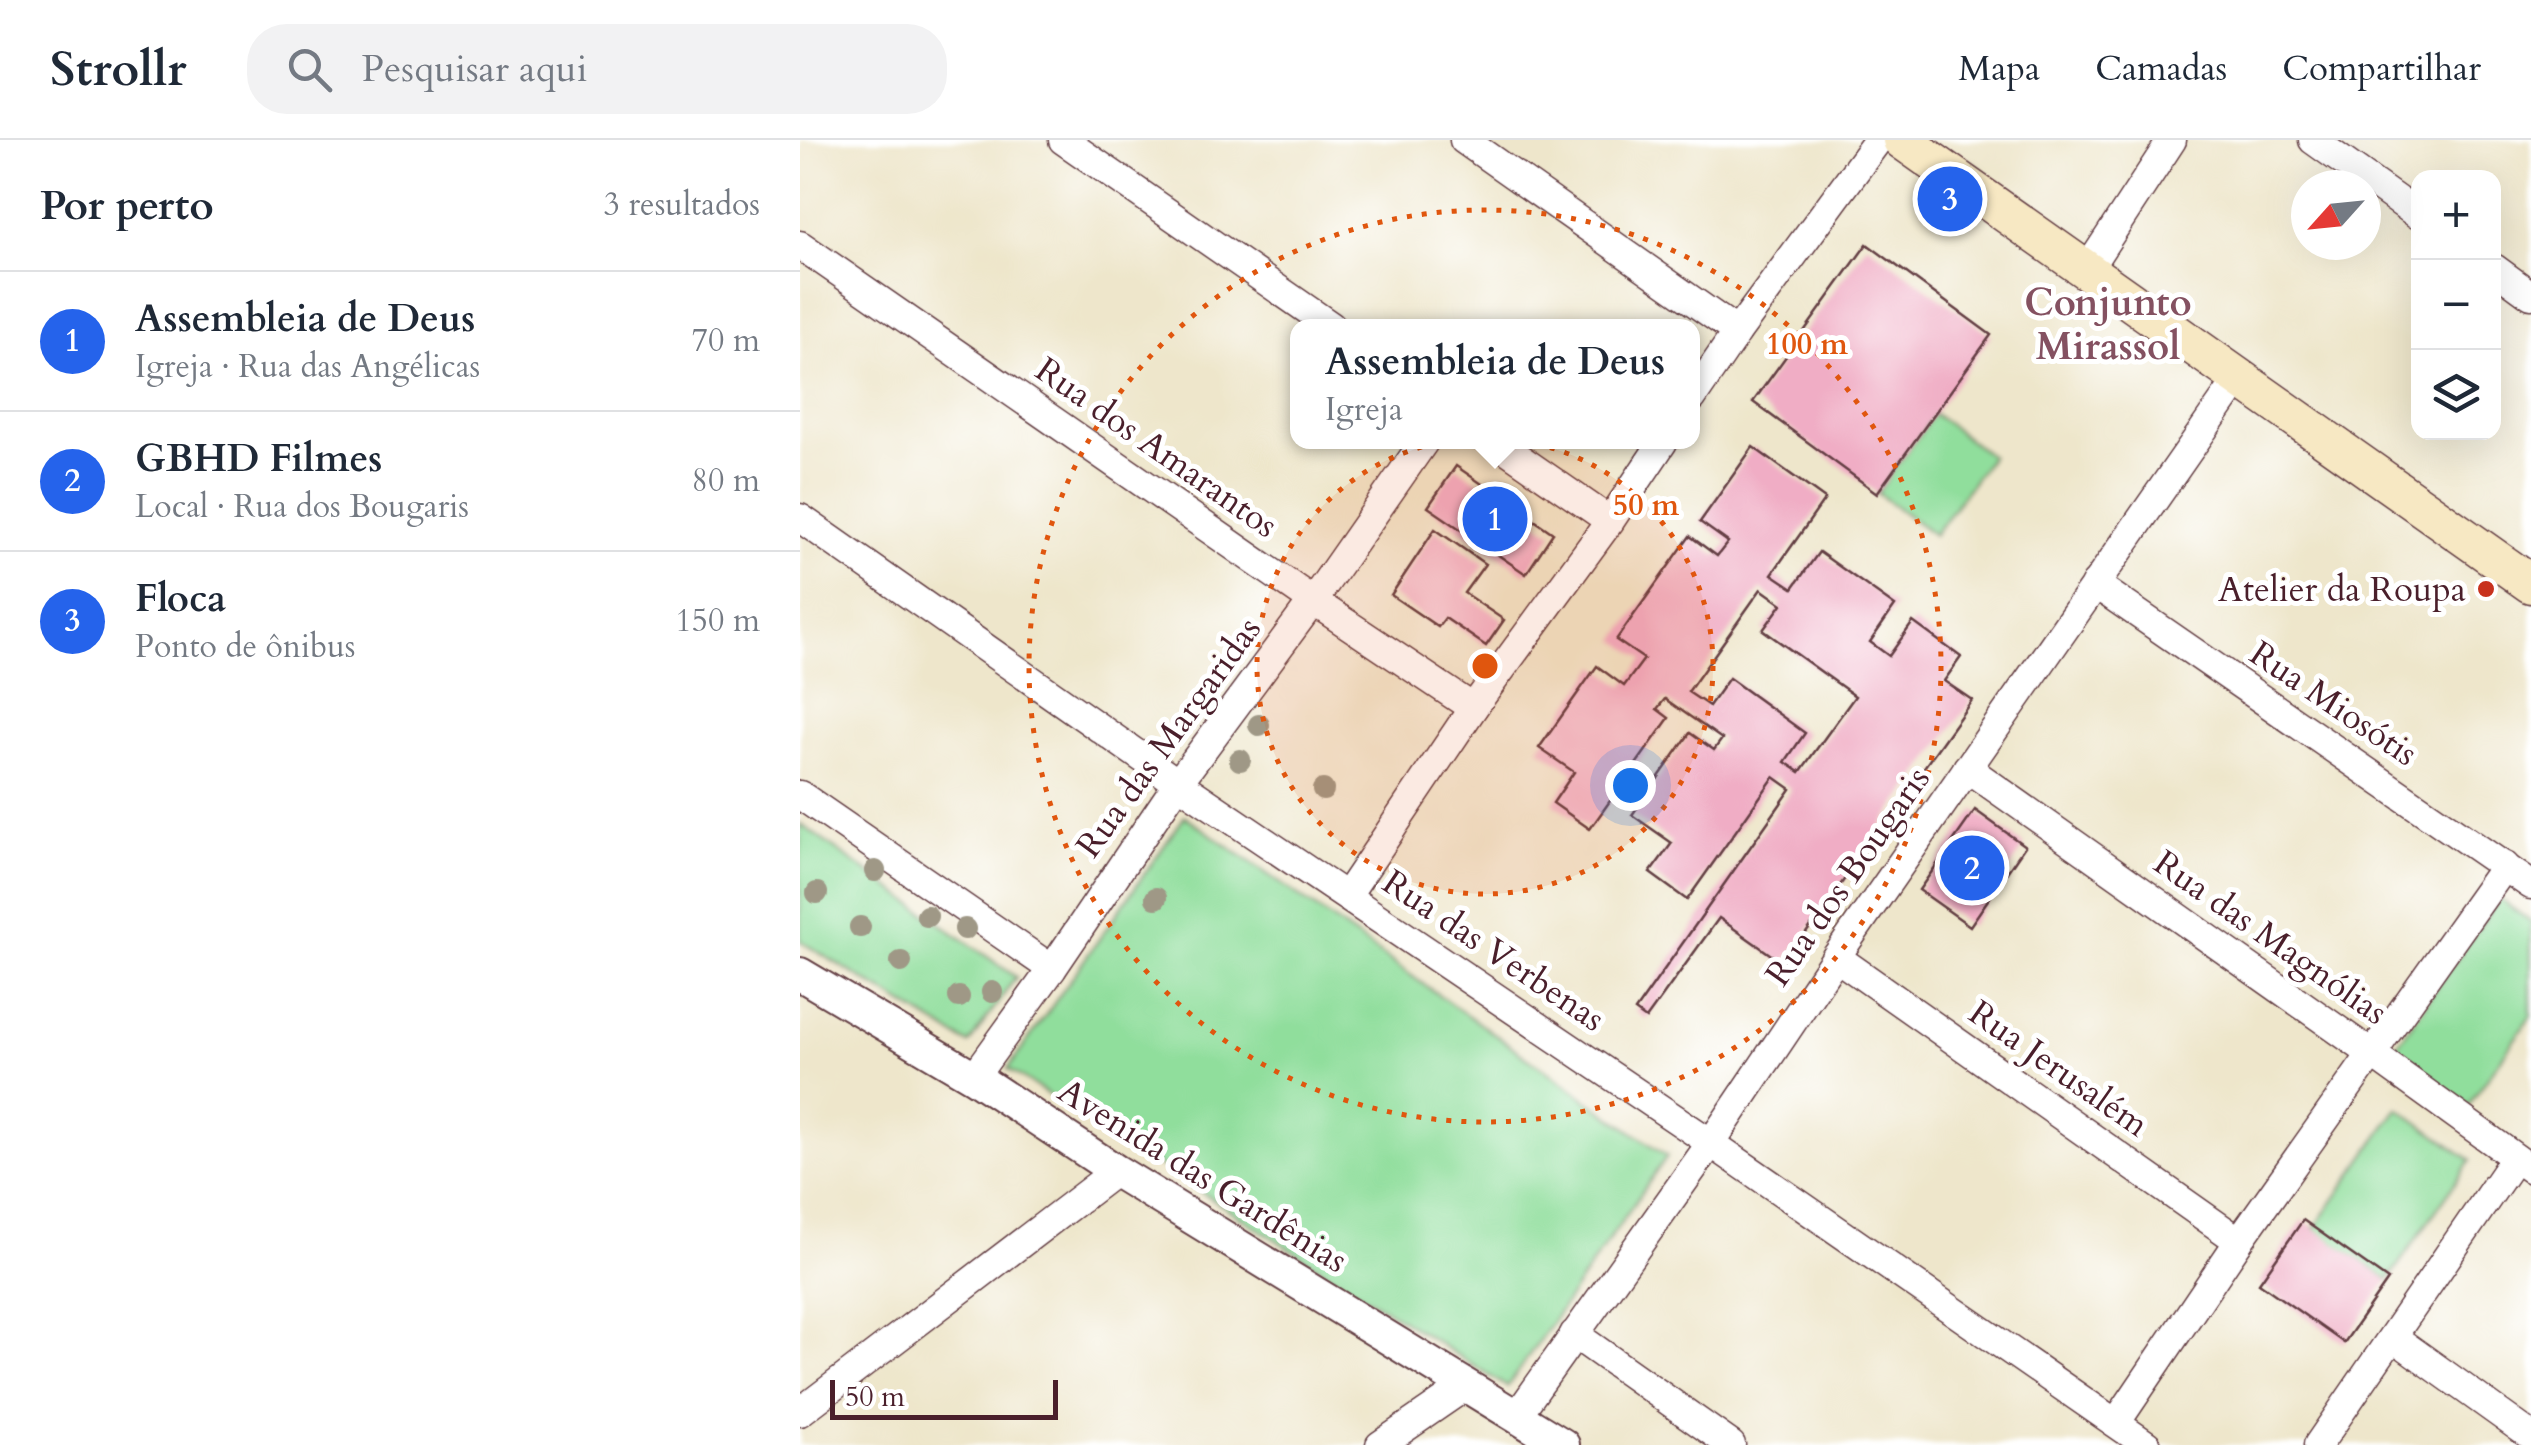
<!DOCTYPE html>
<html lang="pt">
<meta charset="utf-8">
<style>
:root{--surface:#fff;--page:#f2f2f3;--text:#1f2937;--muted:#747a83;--line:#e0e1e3;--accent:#2563eb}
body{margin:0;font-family:Cardo,serif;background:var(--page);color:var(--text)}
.controls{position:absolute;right:30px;top:30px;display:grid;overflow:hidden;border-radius:20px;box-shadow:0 10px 40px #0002}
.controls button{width:90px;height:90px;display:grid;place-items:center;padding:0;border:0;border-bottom:2px solid var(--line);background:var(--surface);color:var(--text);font:50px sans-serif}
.compass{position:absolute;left:1491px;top:30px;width:90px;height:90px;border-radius:50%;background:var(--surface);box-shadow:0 10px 40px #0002;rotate:243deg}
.scale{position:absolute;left:30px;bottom:25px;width:228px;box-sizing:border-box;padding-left:10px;border:5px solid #4a1f2b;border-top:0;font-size:28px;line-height:35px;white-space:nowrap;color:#4a1f2b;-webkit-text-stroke:8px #fff;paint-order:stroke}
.you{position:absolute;left:830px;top:645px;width:35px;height:35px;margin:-25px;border:8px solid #fff;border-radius:50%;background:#1a73e8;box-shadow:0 0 0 15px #1a73e833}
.badge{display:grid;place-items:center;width:65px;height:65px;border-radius:50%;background:var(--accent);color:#fff;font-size:32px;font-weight:700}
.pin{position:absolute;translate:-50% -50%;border:5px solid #fff;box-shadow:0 2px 10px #0006}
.popup{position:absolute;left:490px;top:179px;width:410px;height:130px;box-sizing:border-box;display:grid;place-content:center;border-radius:20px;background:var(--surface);filter:drop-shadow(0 2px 8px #0005);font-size:32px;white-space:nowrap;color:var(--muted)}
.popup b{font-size:38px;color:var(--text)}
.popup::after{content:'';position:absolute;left:50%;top:100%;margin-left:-20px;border:20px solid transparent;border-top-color:var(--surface)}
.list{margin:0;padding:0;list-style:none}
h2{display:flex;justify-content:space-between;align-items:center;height:130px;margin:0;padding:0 40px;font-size:42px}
h2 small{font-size:32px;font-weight:400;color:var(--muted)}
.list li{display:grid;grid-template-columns:65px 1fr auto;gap:30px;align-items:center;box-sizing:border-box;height:140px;padding:0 40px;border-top:2px solid var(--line)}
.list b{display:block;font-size:38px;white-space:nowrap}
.list p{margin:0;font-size:32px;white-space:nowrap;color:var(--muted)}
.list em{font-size:32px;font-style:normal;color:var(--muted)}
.icon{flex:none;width:55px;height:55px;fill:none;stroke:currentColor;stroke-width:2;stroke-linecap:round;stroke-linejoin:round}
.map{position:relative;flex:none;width:1731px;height:1305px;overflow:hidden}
header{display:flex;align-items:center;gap:60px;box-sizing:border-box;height:140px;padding:0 50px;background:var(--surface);border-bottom:2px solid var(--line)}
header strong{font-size:48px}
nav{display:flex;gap:55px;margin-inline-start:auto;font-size:35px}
.search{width:700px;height:90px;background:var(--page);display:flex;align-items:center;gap:25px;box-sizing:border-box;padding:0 35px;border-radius:40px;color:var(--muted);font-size:38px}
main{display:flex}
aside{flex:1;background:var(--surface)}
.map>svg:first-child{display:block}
.green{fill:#90de9c;stroke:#6d7e64;stroke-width:2.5}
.building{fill:#f0adc5;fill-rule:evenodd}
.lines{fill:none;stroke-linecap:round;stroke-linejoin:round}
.minor-casing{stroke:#633d43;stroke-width:31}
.tertiary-casing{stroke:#633d43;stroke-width:36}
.secondary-casing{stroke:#633d43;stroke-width:41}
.minor{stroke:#fff;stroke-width:28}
.tertiary{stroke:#fff;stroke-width:32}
.secondary{stroke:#f7e8c3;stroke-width:38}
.tree{fill:#9f9886}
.ring{fill:none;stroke:#e0560e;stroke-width:5;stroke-dasharray:5 10}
.poi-dot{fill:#c8321e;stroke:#fff;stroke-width:4}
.labels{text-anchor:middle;stroke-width:10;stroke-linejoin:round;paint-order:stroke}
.street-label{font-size:35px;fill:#4a1f2b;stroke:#fff}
.poi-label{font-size:35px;fill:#4a1f2b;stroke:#fff;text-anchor:end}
.neighbourhood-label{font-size:38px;font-weight:bold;fill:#845161;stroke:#fff}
.centre{fill:#e0560e;stroke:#fff;stroke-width:5}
.ring-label{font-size:30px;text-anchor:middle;font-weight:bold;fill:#e0560e;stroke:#fff;stroke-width:10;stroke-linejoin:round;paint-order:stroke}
</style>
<header>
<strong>Strollr</strong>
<div class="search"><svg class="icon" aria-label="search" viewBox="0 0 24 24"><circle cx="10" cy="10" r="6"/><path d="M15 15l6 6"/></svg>Pesquisar aqui</div>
<nav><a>Mapa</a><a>Camadas</a><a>Compartilhar</a></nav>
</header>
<main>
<aside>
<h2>Por perto<small>3 resultados</small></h2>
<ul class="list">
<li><span class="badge">1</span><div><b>Assembleia de Deus</b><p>Igreja · Rua das Angélicas</p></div><em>70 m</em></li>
<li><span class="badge">2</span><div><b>GBHD Filmes</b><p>Local · Rua dos Bougaris</p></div><em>80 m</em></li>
<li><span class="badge">3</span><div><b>Floca</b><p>Ponto de ônibus</p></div><em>150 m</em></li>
</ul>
</aside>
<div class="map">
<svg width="1731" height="1305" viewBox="0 0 1731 1305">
<rect width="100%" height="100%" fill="#fff"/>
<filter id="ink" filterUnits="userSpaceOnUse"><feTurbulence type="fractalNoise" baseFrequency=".01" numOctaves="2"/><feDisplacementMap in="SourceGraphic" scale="20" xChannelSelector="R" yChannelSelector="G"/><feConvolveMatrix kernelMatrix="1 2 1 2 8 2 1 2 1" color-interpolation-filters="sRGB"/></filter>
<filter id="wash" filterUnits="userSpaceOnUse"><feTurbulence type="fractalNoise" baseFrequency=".0048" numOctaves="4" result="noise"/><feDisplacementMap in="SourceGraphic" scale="40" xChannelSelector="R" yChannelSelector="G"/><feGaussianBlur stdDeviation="2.25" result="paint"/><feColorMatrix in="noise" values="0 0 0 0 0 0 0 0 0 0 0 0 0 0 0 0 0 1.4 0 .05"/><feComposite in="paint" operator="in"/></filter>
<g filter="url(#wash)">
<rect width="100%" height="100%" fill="#eee6cb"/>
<g class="green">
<path d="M1134,274L1191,316L1134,395L1077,353Z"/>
<path d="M385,676L867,1016L707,1247L208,929Z"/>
<path d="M0,684L216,837L169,904L0,801Z"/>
<path d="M1699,759L1731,782V876L1668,966L1592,912Z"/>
<path d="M1598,968L1671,1020L1588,1140L1514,1089Z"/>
</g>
<g id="blocks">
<g class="building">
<path d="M1067,104L1191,195L1077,353L953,262Z"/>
<path d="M953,307L1025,359L972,434L993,448L1019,412L1095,466L1070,502L1089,516L1113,482L1161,517L1144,541L1172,560L984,824L919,778L846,879L835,871L991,649L974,637L887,760L850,733L872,703L832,675L890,593L914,610L922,599L865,559L857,569L869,578L790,689L753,663L774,632L739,608L797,526L824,546L844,519L816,500L890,396L917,416L928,402L900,382ZM961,449L982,464L963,490L1055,556L1000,632L985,622L1005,593L929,538L909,566L888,552Z"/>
<path d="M656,326L753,393L726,434L628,367Z"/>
<path d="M635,389L685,424L664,453L704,480L686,506L645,478L638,487L591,455Z"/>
<path d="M1175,670L1225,706L1170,786L1119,750Z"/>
<path d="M1503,1080L1588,1140L1544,1203L1459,1143Z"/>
</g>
</g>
</g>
<g filter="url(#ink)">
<use href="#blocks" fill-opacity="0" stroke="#633d43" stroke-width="2.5"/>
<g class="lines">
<g class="minor-casing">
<g id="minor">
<path d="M263,0L531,186"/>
<path d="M664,0L937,192"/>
<path d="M1513,0L1618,75"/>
<path d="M0,105L513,461L673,568"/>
<path d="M1694,128L1731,155"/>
<path d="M1287,130L1372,0"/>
<path d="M892,258L937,192L1078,0"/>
<path d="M696,302L810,381"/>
<path d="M0,378L378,643L911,1003L1347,1305"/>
<path d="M1295,444L1731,745"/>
<path d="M1167,628L1572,914L1731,1029"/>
<path d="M0,655L252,829"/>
<path d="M547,755L673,568L810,381L863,302"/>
<path d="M1036,817L1439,1101"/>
<path d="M174,937L252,829L378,643L513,461L624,302"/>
<path d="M774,1194L931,1305"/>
<path d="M1593,1197L1731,1296"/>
<path d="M0,1272L316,1031"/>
<path d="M716,1277L911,1003L1036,817L1440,237"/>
<path d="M1316,1283L1439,1101L1705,726"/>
<path d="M580,1305L666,1246"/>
<path d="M1518,1305L1715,1018"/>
</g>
</g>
<g class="tertiary-casing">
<path id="tertiary" d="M0,834L174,937L316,1031L763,1305"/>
</g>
<g class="secondary-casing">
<path id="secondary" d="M1102,0L1731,444"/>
</g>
<use href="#minor" class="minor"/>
<use href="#tertiary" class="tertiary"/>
<use href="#secondary" class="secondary"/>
</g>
<g class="tree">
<circle cx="459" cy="585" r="11"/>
<circle cx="440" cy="620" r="11"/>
<circle cx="523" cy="650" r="11"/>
<circle cx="75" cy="731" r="11"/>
<circle cx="17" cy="753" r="11"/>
<circle cx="356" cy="758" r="11"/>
<circle cx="127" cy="776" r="11"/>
<circle cx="60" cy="787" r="11"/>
<circle cx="165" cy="789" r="11"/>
<circle cx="101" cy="822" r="11"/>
<circle cx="192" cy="852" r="11"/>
<circle cx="159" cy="857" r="11"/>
</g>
</g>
<circle cx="685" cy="526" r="228" fill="#e0560e" fill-opacity=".12"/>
<g class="ring">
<circle cx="685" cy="526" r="228"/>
<circle cx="685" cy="526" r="456"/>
</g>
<circle class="poi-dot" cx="1686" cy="449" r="10"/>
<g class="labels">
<g class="street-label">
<text transform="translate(357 307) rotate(35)" y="12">Rua dos Amarantos</text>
<text transform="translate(1534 563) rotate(34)" y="12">Rua Miosótis</text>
<text transform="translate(368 597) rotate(-54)" y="12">Rua das Margaridas</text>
<text transform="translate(1047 736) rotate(-55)" y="12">Rua dos Bougaris</text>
<text transform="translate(1471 797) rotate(35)" y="12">Rua das Magnólias</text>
<text transform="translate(694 810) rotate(34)" y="12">Rua das Verbenas</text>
<text transform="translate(1259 928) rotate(35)" y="12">Rua Jerusalém</text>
<text transform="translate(403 1035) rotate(32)" y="12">Avenida das Gardênias</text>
</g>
<g class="poi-label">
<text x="1666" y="461">Atelier da Roupa</text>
</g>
<g class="neighbourhood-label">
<text x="1308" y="175">Conjunto<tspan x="1308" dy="44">Mirassol</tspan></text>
</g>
</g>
<circle cx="685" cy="526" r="15" class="centre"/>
<g class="ring-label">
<text x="1007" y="214">100 m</text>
<text x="846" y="375">50 m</text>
</g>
</svg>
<div class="controls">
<button>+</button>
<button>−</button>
<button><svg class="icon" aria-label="layers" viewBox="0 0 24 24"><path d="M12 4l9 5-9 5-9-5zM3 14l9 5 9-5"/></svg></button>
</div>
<svg class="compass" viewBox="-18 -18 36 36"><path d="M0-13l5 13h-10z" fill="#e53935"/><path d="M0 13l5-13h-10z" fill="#747a83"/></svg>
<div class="scale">50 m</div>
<div class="you"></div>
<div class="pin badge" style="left:695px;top:379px">1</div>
<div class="popup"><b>Assembleia de Deus</b>Igreja</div>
<div class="pin badge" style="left:1172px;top:728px">2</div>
<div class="pin badge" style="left:1150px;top:59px">3</div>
</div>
</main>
